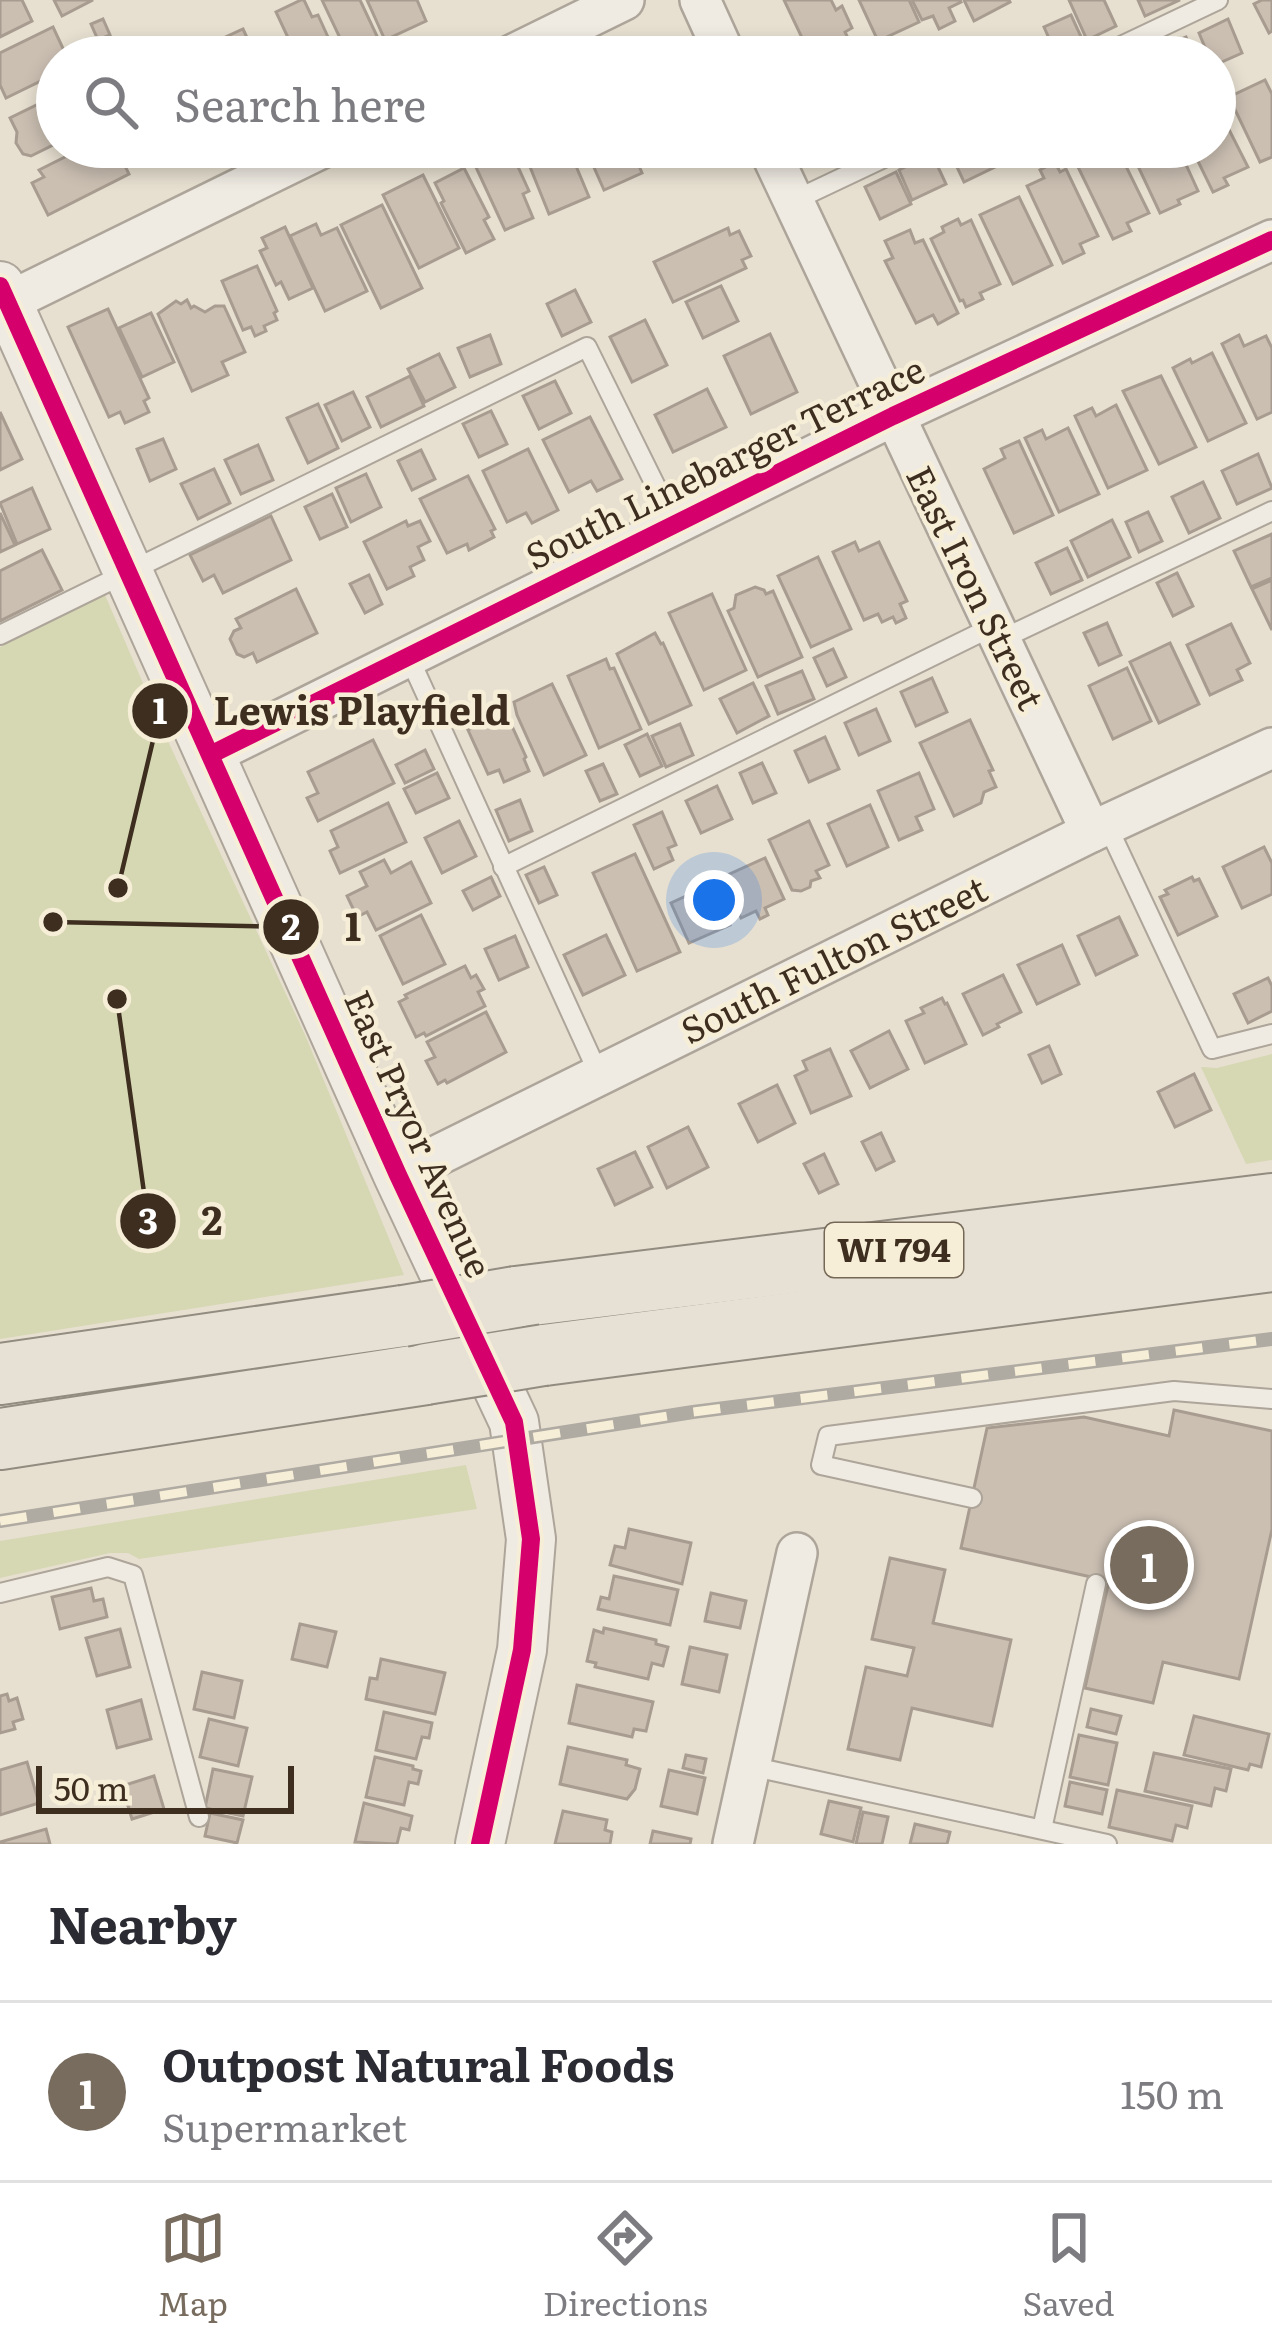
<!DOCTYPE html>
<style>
:root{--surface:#fff;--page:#f2f2f3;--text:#2b2b33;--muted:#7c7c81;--line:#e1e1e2;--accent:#786c5e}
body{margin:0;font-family:Literata,serif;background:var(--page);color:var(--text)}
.scale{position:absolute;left:36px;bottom:30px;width:258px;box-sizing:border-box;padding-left:12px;border:6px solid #3d2e20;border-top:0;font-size:33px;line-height:42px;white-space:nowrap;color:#3d2e20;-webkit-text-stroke:9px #f7eed8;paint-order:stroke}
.you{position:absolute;left:714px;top:900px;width:42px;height:42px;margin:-30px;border:9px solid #fff;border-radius:50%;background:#1a73e8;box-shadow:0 0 0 18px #1a73e833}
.badge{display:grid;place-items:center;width:78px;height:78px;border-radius:50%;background:var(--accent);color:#fff;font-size:39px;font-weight:700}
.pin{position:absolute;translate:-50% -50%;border:6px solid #fff;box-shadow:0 3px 12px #0006}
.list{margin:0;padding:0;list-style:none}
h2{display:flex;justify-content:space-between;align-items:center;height:156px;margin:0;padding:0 48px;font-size:51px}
h2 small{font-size:39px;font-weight:400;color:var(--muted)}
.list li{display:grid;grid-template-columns:78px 1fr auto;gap:36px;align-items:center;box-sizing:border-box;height:180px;padding:0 48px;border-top:3px solid var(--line)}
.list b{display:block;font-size:45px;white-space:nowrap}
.list p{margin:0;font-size:39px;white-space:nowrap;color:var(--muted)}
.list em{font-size:39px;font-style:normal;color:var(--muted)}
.icon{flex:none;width:66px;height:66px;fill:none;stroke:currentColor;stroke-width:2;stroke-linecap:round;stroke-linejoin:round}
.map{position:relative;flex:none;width:1272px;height:1844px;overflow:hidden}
.search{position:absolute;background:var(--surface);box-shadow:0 6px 18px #0003;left:36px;right:36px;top:36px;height:132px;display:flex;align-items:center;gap:30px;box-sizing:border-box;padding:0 42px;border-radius:66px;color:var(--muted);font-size:45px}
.sheet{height:336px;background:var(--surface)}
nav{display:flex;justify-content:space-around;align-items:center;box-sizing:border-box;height:168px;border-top:3px solid var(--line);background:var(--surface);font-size:33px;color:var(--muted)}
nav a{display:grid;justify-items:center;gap:6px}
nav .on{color:var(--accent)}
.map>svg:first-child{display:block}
.green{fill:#d6d7b3}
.building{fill:#cbbfb2;stroke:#a89c90;stroke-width:3}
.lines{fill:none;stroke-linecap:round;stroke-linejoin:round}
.service-casing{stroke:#ada599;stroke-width:22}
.minor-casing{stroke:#ada599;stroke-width:44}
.tertiary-casing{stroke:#ada599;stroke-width:52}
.primary-casing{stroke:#928b80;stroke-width:64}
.service{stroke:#efebe3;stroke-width:18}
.minor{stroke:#efebe3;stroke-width:39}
.tertiary{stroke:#efebe3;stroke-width:48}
.primary{stroke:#e6e1d4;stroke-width:60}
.rail-casing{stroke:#afaaa2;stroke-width:14}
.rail{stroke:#f7eed8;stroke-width:9;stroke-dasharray:27;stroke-linecap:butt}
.primary-bridge-casing{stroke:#928b80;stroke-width:64;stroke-linecap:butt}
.primary-bridge{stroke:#e6e1d4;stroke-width:60}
.cycleway-casing{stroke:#f7eed8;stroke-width:26}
.cycleway{stroke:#d6006c;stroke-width:18}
.labels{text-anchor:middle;stroke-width:9;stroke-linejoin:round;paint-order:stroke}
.shield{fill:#f7eed8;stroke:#756857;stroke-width:3}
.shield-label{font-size:33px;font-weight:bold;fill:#3d2e20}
.street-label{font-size:36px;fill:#3d2e20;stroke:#f7eed8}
.leader{fill:none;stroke:#3d2e20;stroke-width:4.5}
.callout-dot{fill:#3d2e20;stroke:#f7eed8;stroke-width:4.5}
.mark-label{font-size:36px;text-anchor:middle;font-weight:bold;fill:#fff}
.callout-label{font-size:39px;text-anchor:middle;font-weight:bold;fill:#3d2e20;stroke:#f7eed8;stroke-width:9;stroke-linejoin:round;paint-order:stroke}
</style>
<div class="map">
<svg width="1272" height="1844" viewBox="0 0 1272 1844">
<rect width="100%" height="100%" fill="#e7e0d1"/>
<g class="green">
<path d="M105,595L167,739L306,1037L404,1275L0,1339V647Z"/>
<path d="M1272,1054V1160L1246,1164L1201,1067L1217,1068Z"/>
<path d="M466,1465L477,1509L139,1559L128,1553H110L0,1578V1541Z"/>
</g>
<g class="building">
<path d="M0,0H22L32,21L0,37Z"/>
<path d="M54,0H93L62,16Z"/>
<path d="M301,0H304L312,17L318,15L337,57H297L276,12Z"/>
<path d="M322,0H360L384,51L371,57H349Z"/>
<path d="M367,0H417L426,21L385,40Z"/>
<path d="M784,0H831L836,10L842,6L852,28L845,32L857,57H805L800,46L805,44Z"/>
<path d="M859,0H909L919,22L878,41Z"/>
<path d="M912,0H960L961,2L949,8L955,21L939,29L933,16L922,20Z"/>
<path d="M964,0H1009L1010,2L974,21Z"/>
<path d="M1069,0H1104L1116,26L1087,40Z"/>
<path d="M1138,0H1180L1145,16Z"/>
<path d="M1262,0H1272V31L1269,33L1254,4Z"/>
<path d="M1071,15L1083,41L1056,54L1044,27Z"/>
<path d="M103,19L110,35L98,40L91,24Z"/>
<path d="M1228,19L1242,53L1215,65V57H1209L1199,33Z"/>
<path d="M53,27L67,57H57V73L6,98L0,85V53Z"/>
<path d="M243,29L256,57H211L206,46Z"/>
<path d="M1186,37L1195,57H1167L1163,47Z"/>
<path d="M1265,80L1272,94V157L1260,162L1229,97Z"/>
<path d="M57,95V143L31,156L23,154L16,143L17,132L10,118Z"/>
<path d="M1215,102L1248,167L1224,178L1228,185L1213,192L1191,147H1215Z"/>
<path d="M85,147H145L148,155L125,166L129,174L48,215L32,183L44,177L39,170Z"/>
<path d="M500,147H509L529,191L523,194L533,218L505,230L474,163L495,153L494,150Z"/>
<path d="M522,147H568L589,197L549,214Z"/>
<path d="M585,147H631L642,173L604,190Z"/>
<path d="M646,147H691L692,149L654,166Z"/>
<path d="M960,147H990L999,165L964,182L950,152Z"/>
<path d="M1129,147H1178L1198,191L1178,200L1180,204L1160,213Z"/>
<path d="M1117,148L1149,213L1127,223L1131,231L1113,239L1078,167Z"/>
<path d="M932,154L946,184L912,200L899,170Z"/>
<path d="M1055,162L1060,172L1066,169L1098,236L1080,244L1084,253L1063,263L1027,186L1044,178L1040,170Z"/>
<path d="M464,168L489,217L484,220L494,239L466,253L441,203L444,201L435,183Z"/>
<path d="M896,172L911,204L880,219L865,187Z"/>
<path d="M423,175L459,248L419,268L383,195Z"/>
<path d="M1019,197L1052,265L1013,284L980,215Z"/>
<path d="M382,205L422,288L381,308L341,225Z"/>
<path d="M958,219L961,225L971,220L1000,284L980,293L983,299L966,307L963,300L960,301L931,239L944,232L942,227Z"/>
<path d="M316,224L321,235L337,228L367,291L325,311L290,236Z"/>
<path d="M285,227L313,288L289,299L281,282L276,285L260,251L267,248L262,238Z"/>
<path d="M728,228L730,235L739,231L751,256L742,260L746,268L673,302L654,262Z"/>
<path d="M910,230L915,243L923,240L958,313L938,324L933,315L916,323L885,261L893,258L885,241Z"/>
<path d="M257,266L277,311L274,313L277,320L264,326L266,331L255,336L251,327L243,330L222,281Z"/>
<path d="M721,286L738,321L703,338L686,302Z"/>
<path d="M575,290L591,322L562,336L547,304Z"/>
<path d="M187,300L191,308L194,306L205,312L215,306H224L245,352L222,362L228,375L192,391L158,314L176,301L181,304Z"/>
<path d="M108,309L149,398L144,401L149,412L125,423L120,412L109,417L68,327Z"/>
<path d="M151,313L174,362L142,377L119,328Z"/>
<path d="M645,320L667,365L632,382L610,337Z"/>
<path d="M770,334L797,392L751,414L724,356Z"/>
<path d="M490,335L501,364L470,377L458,348Z"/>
<path d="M1239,335L1244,346L1266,336L1272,348V412L1257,419L1222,344Z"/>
<path d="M1212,353L1246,423L1208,441L1173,368L1190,359L1192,363Z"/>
<path d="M439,354L455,387L425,402L408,369Z"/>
<path d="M410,376L424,406L381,427L367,397Z"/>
<path d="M1161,376L1196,447L1159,464L1123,391Z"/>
<path d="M555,381L571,413L539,429L523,396Z"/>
<path d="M707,389L726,427L673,452L655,415Z"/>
<path d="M353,392L370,427L342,441L325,405Z"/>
<path d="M318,404L338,448L308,463L287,418Z"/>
<path d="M1116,405L1147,470L1108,488L1075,416L1092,408L1096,416Z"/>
<path d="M491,411L507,444L479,457L463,424Z"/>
<path d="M0,412L22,459L0,470Z"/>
<path d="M590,417L622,479L597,491L591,481L569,492L543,440Z"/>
<path d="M1068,428L1099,494L1059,512L1025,438L1042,430L1046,439Z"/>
<path d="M163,439L176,469L150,481L137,449Z"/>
<path d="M1019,441L1053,515L1014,533L984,469L1005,458L1001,449Z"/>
<path d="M258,445L273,480L241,494L225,460Z"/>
<path d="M528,449L558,510L532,523L526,513L507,522L483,471Z"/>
<path d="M421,450L435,479L412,490L398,461Z"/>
<path d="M1258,454L1272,488L1237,504L1222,471Z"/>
<path d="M214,469L230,503L198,519L181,484Z"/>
<path d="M366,474L381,507L351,522L336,488Z"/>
<path d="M468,476L495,529L491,531L494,537L469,550L467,544L447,553L420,499Z"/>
<path d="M1203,482L1220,518L1189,533L1172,497Z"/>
<path d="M32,488L50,529L17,544L0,503Z"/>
<path d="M332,494L347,527L320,539L305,507Z"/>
<path d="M1148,512L1162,541L1139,552L1126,522Z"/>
<path d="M0,513L15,545L0,552Z"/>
<path d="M271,516L291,560L223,593L214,575L203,581L190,555Z"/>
<path d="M1112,520L1130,557L1088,577L1071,541Z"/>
<path d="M406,521L408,526L420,521L430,541L418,547L424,560L410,567L414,576L387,589L364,542Z"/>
<path d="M1272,534V578L1251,587L1234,551Z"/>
<path d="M855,542L859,551L879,542L907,601L900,604L906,618L896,623L893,617L882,622L878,614L864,620L833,552Z"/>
<path d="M1067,548L1082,580L1051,594L1036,563Z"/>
<path d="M42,550L62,590L0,621V571Z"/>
<path d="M818,557L851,629L811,647L778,576Z"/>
<path d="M1177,573L1193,606L1173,616L1157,583Z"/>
<path d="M369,575L382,604L365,613L350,584Z"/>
<path d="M1272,580V630L1252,589Z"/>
<path d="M755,587L764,590L766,594L773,591L802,657L758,677L728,611L734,608L736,595Z"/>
<path d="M296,589L317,633L257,662L253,653L244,657L237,654L230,639L234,631L241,628L236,619Z"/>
<path d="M712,594L746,670L704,690L669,613Z"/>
<path d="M1107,623L1121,655L1099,665L1084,633Z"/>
<path d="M1231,624L1250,663L1237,670L1242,680L1210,695L1187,645Z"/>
<path d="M655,633L661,644L663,643L691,705L649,724L617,654Z"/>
<path d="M1170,643L1199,704L1159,723L1130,662Z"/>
<path d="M833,649L846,677L827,686L814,658Z"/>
<path d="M606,659L610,669L614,668L641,729L599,748L568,676Z"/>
<path d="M1127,668L1151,721L1113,739L1089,686Z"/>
<path d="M802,671L814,699L778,714L766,686Z"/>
<path d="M932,678L947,712L916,726L901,692Z"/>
<path d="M753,683L769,716L737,733L720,699Z"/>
<path d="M552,684L586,755L544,775L517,715L514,702Z"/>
<path d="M876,709L890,741L859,755L845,723Z"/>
<path d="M506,713L526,757L524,759L529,771L504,782L499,770L488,774L468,730Z"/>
<path d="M970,720L993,770L989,771L996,787L984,792L981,803L954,816L920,743Z"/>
<path d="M680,724L693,755L666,767L652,736Z"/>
<path d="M647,734L662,766L640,776L625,745Z"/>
<path d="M825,737L839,769L809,782L795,751Z"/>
<path d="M373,740L394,783L318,821L307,798L318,793L308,772Z"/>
<path d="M425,750L434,769L405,783L396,765Z"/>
<path d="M762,763L776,793L753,803L740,773Z"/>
<path d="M603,764L617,794L600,801L586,771Z"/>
<path d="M437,773L449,798L416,813L404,789Z"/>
<path d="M919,773L934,809L916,817L922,830L899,840L878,791Z"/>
<path d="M717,786L732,819L701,833L686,801Z"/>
<path d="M520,800L532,831L509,841L496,810Z"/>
<path d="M388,803L406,842L340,873L330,851L338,847L331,831Z"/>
<path d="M870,805L888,847L847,866L828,824Z"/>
<path d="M662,812L676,845L668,848L673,860L654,869L634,825Z"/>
<path d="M459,821L476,856L442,873L425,838Z"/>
<path d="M809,821L829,865L816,871L820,878L811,881L810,887L801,891L792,890L769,840Z"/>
<path d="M1264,847L1272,863V894L1242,908L1223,867Z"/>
<path d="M635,854L680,952L637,971L593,873Z"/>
<path d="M765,858L784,899L765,908L768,915L760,919L756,911L741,918L723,877Z"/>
<path d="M384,860L391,873L411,862L431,903L376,930L367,912L357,917L347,896L367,886L360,872Z"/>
<path d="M544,867L557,895L539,903L526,875Z"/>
<path d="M491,877L500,896L473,910L463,891Z"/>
<path d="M1192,877L1194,881L1199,879L1217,916L1178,935L1160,897L1168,894L1165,890Z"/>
<path d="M712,884L730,925L689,943L671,903Z"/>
<path d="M421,915L445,964L403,984L380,936Z"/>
<path d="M1119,917L1137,955L1096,975L1078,936Z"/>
<path d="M606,935L625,975L583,995L564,955Z"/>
<path d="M515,936L528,967L499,980L485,949Z"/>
<path d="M1062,945L1079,984L1037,1004L1018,965Z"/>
<path d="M465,966L471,978L476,975L484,989L478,992L485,1006L426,1036L424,1033L416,1037L399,1002L407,998L405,995Z"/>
<path d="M1003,975L1021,1012L997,1024L999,1027L983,1035L963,994Z"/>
<path d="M1268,978L1272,986V1011L1248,1023L1234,994Z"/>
<path d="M942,998L945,1004L947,1003L966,1044L925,1063L906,1021L924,1013L921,1008Z"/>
<path d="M486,1012L506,1052L447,1083L445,1080L438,1084L426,1061L435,1057L427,1042Z"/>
<path d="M889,1031L908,1069L870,1088L851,1051Z"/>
<path d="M1049,1046L1061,1074L1042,1083L1029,1055Z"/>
<path d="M830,1049L851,1096L811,1113L795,1076L807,1070L803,1061Z"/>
<path d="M1194,1074L1211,1110L1175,1127L1158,1092Z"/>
<path d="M777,1085L795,1123L758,1142L739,1104Z"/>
<path d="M688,1127L708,1167L667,1188L648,1147Z"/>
<path d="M881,1133L894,1161L876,1170L862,1142Z"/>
<path d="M635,1152L652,1187L615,1205L598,1169Z"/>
<path d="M824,1154L838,1184L819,1193L804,1164Z"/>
<path d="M1174,1410L1272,1431V1529L1239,1679L1163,1662L1153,1703L1085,1688L1109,1581L961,1548L987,1428L1084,1417L1169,1436Z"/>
<path d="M629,1529L691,1543L682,1584L610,1565L615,1546L625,1548Z"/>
<path d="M890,1558L945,1570L933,1623L1011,1640L992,1726L912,1708L900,1760L848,1749L866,1667L907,1676L914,1648L872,1639Z"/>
<path d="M614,1576L678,1590L670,1625L598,1609L601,1597L609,1599Z"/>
<path d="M91,1588L94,1601L103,1599L107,1617L60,1629L52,1597Z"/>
<path d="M711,1593L746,1601L740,1628L705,1621Z"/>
<path d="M300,1624L336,1632L327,1667L292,1659Z"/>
<path d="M604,1628L656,1640V1644L668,1647L663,1666L652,1663L648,1679L595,1667L596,1663L587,1661L594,1630L603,1633Z"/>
<path d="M120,1629L130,1667L97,1676L86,1638Z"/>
<path d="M690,1647L727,1655L719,1692L682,1684Z"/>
<path d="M381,1659L445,1673L435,1714L366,1699L370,1678L377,1679Z"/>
<path d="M202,1672L242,1681L234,1718L194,1709Z"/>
<path d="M577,1685L653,1702L646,1731L634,1729L632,1737L569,1723Z"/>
<path d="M7,1694L9,1701L17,1698L23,1719L13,1722L15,1729L0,1733V1696Z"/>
<path d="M141,1700L151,1739L117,1748L107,1710Z"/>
<path d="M1091,1709L1121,1716L1116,1734L1087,1727Z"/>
<path d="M384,1712L432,1723L429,1738L422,1737L416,1759L376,1750Z"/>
<path d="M1194,1716L1269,1734L1261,1767L1250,1764L1248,1770L1184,1755Z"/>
<path d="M209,1719L247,1728L238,1766L200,1757Z"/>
<path d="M1079,1735L1117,1743L1108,1785L1070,1777Z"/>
<path d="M568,1747L627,1760L626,1765L640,1769L635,1789L627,1799L560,1784Z"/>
<path d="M1154,1753L1231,1769L1226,1791L1215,1788L1211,1806L1145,1791Z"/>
<path d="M686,1755L706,1759L703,1773L683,1768Z"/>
<path d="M375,1757L413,1766V1769L421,1771L418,1784L409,1782L404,1805L366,1797Z"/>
<path d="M27,1762L39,1803L0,1815V1770Z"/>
<path d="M213,1769L252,1777L243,1816L205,1808Z"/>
<path d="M669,1770L705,1778L697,1814L661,1806Z"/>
<path d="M154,1776L164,1809L132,1819L122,1786Z"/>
<path d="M1070,1782L1107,1790L1102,1814L1065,1806Z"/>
<path d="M1117,1790L1192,1806L1187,1828L1176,1825L1172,1841L1109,1827Z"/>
<path d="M829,1801L861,1808L853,1842L821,1834Z"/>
<path d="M364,1803L412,1816L409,1830L401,1828L397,1844L355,1842Z"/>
<path d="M563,1811L607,1820L605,1830L612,1832L610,1844H555Z"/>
<path d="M863,1812L888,1817L882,1844H856Z"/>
<path d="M210,1813L243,1820L237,1843L205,1836Z"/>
<path d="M915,1824L950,1832L947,1844H910Z"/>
<path d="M46,1829L50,1844H0V1842Z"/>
<path d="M653,1831L691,1839L690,1844H650Z"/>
</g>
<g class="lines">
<g class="service-casing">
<g id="service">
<path d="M1098,57L1218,0"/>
<path d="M793,201L907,147"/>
<path d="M0,635L587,347L674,523"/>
<path d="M1000,640L1272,511"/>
<path d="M408,655L600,1077"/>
<path d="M1107,825L1212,1049L1272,1034"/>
<path d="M503,867L994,626"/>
<path d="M972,1498L821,1465L828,1436L1174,1391L1272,1399"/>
<path d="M0,1593L108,1567L133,1575L199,1817"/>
<path d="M750,1766L1107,1844"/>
<path d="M1042,1829L1096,1584"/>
</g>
</g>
<g class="minor-casing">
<g id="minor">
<path d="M700,0L726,57"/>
<path d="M508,57L624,0"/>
<path d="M768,147L1091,832"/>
<path d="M0,306L324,147"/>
<path d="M212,754L893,416L1272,240"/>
<path d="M398,1175L1091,832L1272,748"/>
<path d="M733,1844L797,1553"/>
</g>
</g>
<g class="tertiary-casing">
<path id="tertiary" d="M0,286L398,1175L514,1422L531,1539L522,1650L480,1844"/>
</g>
<g class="primary-casing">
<g id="primary">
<path d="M516,1297L1272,1204"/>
<path d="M544,1355L1272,1261"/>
<path d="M0,1374L403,1316"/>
<path d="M0,1439L426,1374"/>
</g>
</g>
<use href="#service" class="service"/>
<use href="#minor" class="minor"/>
<use href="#tertiary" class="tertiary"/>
<use href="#primary" class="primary"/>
<g class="rail-casing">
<path id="rail" d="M0,1521L693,1412L1272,1339"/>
</g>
<use href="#rail" class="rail"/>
<g class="primary-bridge-casing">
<g id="primary-bridge">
<path d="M403,1316L516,1297"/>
<path d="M426,1374L544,1355"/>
</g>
</g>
<use href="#primary-bridge" class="primary-bridge"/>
<g class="cycleway-casing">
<g id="cycleway">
<path d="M0,286L398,1175L514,1422L531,1539L522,1650L480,1844"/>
<path d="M212,754L893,416L1272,240"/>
</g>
</g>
<use href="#cycleway" class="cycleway"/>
</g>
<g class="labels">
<rect class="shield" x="825" y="1223" width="138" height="54" rx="9"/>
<g class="shield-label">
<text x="894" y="1262">WI 794</text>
</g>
<g class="street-label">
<text transform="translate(725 463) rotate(-26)" y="13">South Linebarger Terrace</text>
<text transform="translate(975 588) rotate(64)" y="13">East Iron Street</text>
<text transform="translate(834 960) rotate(-26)" y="13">South Fulton Street</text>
<text transform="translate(418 1134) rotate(66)" y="13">East Pryor Avenue</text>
</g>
</g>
<path class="leader" d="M118 888L160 711M53 922L291 927M117 999L148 1221"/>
<g class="callout-dot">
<circle cx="118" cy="888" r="12"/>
<circle cx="53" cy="922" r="12"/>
<circle cx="117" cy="999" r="12"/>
<circle cx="160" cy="711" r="30"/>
<circle cx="291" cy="927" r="30"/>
<circle cx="148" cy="1221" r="30"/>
</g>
<g class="mark-label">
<text x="160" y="724">1</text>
<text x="291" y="940">2</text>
<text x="148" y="1234">3</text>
</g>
<g class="callout-label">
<text x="362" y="725">Lewis Playfield</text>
<text x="353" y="941">1</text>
<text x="212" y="1235">2</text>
</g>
</svg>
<div class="scale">50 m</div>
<div class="you"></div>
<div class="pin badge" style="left:1149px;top:1565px">1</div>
<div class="search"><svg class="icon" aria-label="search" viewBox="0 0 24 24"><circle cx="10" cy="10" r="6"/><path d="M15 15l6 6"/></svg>Search here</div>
</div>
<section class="sheet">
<h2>Nearby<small></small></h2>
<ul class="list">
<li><span class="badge">1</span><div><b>Outpost Natural Foods</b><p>Supermarket</p></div><em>150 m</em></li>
</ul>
</section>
<nav>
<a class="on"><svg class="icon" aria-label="map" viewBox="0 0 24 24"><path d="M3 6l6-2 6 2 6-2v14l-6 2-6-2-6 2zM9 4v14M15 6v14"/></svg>Map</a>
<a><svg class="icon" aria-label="directions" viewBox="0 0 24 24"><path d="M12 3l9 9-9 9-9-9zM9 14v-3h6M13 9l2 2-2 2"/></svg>Directions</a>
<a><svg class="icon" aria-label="saved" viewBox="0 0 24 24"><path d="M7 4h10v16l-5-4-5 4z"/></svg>Saved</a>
</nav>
